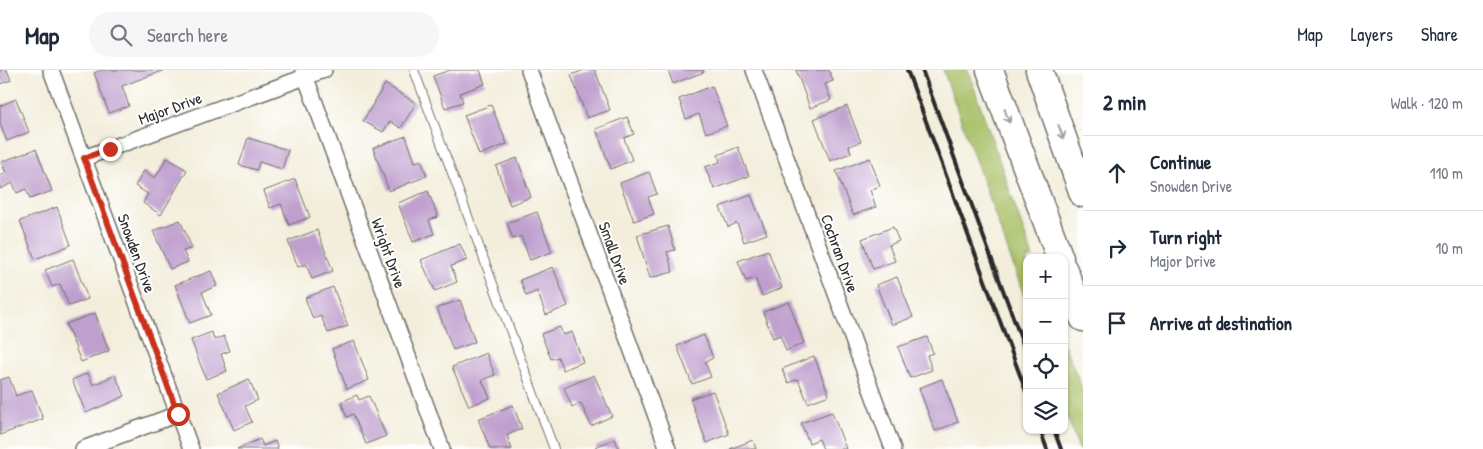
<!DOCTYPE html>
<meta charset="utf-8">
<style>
:root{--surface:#fff;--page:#f6f6f7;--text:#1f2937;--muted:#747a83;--line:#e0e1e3}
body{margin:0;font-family:"Patrick Hand",sans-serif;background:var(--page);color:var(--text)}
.controls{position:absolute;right:15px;bottom:15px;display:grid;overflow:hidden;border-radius:10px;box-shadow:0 1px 4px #0004}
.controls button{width:45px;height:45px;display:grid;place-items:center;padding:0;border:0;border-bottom:1px solid var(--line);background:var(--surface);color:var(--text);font:25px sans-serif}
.stop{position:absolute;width:15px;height:15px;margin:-11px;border:4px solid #c8321e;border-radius:50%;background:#fff}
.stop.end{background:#c8321e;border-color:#fff;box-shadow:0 1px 5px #0008}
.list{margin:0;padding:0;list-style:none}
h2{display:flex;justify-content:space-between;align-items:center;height:65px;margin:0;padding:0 20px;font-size:21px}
h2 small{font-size:16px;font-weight:400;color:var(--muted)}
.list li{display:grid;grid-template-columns:32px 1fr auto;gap:15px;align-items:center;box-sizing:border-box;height:75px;padding:0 20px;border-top:1px solid var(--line)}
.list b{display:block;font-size:19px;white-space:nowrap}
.list p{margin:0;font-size:16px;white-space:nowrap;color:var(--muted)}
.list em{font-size:16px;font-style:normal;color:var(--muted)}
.icon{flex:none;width:28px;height:28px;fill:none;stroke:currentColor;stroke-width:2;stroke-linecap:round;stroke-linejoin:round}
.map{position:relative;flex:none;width:1083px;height:379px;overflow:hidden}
header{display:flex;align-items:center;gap:30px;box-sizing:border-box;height:70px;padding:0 25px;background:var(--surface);border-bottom:1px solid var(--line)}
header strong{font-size:24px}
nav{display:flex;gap:28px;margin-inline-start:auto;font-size:18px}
.search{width:350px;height:45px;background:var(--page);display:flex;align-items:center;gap:12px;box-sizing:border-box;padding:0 18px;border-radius:28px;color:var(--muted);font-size:19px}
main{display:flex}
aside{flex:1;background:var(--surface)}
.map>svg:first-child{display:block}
.green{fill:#a6be63;stroke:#687447}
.building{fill:#bf9fce}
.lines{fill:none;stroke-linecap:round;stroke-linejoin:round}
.lane-casing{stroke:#716f69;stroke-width:10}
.street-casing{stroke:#716f69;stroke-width:18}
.highway-casing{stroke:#716f69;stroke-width:29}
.lane{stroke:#fff;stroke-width:8}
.street{stroke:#fff;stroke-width:15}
.highway{stroke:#fff;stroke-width:26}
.rail{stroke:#2b2b2b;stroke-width:4}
.oneway{stroke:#a0a0a0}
.route{stroke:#c8321e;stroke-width:6}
.labels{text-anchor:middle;stroke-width:4;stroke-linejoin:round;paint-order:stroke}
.street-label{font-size:16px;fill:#2b2b2b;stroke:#fff}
</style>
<header>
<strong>Map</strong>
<div class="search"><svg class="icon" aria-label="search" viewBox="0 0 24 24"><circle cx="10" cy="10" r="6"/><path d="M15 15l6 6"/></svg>Search here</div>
<nav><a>Map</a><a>Layers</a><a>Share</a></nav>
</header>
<main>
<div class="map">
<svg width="1083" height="379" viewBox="0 0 1083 379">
<rect width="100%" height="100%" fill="#fff"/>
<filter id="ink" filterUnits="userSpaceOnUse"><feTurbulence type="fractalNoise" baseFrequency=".02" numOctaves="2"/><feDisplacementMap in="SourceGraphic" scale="10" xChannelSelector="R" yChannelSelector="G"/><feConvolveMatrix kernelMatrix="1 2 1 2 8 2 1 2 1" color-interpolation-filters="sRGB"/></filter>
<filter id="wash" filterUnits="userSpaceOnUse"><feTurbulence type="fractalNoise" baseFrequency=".0096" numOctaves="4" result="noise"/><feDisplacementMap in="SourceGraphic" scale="20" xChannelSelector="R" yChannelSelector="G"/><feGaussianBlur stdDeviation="1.12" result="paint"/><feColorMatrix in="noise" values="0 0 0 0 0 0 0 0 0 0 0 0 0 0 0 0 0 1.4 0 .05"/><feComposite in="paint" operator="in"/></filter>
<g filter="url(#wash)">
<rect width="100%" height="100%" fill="#f3eedc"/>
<g class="green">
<path d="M943,0H968L1033,188H1027V234Z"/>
<path d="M1064,275L1083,320V379H1079L1064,338Z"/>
</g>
<g id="blocks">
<g class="building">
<path d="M0,0H7L11,10L0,14Z"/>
<path d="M101,0H164L122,16L129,36L109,43L94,3Z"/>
<path d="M450,0H480L485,14L460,23L463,32L445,38L433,6Z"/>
<path d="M584,0H595L610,40L587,48L571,5Z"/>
<path d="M668,0H703L704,2L673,14Z"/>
<path d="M796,0H829L833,11L825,14L831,30L810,38Z"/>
<path d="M385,14L416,33L401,58L390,51L383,62L363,51Z"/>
<path d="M712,16L727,56L706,63L699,44L686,49L679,29Z"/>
<path d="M16,29L29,62L7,71L0,54V36Z"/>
<path d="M491,35L507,74L479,85L464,45Z"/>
<path d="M847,36L861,72L849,76L851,83L830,91L814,49Z"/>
<path d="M627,47L634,64L624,68L632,90L611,99L596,59Z"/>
<path d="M406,66L415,92L421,90L427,106L389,121L373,78Z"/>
<path d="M248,68L288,80L282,99L259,92L257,100L239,95Z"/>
<path d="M738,77L749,106L714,119L705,97L720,92L718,85Z"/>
<path d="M36,79L52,121L30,129L26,119L17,123L13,113L0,119V106L6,103L1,92Z"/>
<path d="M167,88L187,100L161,145L143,133L148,124L135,116L144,101L155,108Z"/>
<path d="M517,88L531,127L510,135L496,96Z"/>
<path d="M870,88L880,116L870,120L876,137L853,145L836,101Z"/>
<path d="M649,102L657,124L648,127L654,144L634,151L620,113Z"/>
<path d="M295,109L310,147L289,155L281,134L270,138L264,121Z"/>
<path d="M428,121L438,147L429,150L434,164L413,172L398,133Z"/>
<path d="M751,125L767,164L744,172L737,153L728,157L720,137Z"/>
<path d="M57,137L71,175L35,189L20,151Z"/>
<path d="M537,142L552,182L530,190L521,166L513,169L507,153Z"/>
<path d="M180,150L192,178L183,181L188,192L170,199L153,161Z"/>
<path d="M668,156L675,180L667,182L673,202L650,208L637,165Z"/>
<path d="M893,157L899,171L889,175L895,191L873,199L862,169Z"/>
<path d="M317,160L333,201L312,209L306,194L298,197L288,171Z"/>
<path d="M460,174L467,190L451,196L457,212L435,221L421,190Z"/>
<path d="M768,180L782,218L762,226L755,208L746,211L738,191Z"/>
<path d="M73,189L88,229L69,236L60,214L52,217L45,200Z"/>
<path d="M553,197L568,236L546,245L537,221L526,226L520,210Z"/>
<path d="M211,201L217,216L202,222L211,245L190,253L175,215Z"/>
<path d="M897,207L913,247L892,255L876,215Z"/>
<path d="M333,217L348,256L328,263L321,246L313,249L305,228Z"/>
<path d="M460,230L475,272L453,280L437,238Z"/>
<path d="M789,232L804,273L786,281L780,265L773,268L763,242Z"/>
<path d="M95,243L109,281L81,292L66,254Z"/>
<path d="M560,257L563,265L572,262L583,292L563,300L558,287L551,289L541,264Z"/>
<path d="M212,262L214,270L224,266L230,281L221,284L227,301L206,309L191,270Z"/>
<path d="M704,265L713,288L705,292L711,307L692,314L677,276Z"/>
<path d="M927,267L933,283L927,285L932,300L910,308L898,277Z"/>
<path d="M354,271L369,310L347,319L332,279Z"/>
<path d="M486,283L495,305L482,310L490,328L469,336L452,297Z"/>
<path d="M814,286L829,325L808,333L798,309L788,313L782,299Z"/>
<path d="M88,303L93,315L115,305L125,326L86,343L72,310Z"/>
<path d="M594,305L612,346L591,356L581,333L572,337L564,318Z"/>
<path d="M9,307L16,326L32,320L43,349L0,365V310Z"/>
<path d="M249,309L258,330L245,336L252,352L234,360L218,323Z"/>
<path d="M942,309L958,352L935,361L919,318Z"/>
<path d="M713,321L729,364L707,373L690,329Z"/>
<path d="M357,325L359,330L369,326L386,366L366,374L353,344L347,347L341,332Z"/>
<path d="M513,335L522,359L507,365L512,379H490L478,349Z"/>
<path d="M832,342L846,379H823L819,369L809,373L801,353Z"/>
<path d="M260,369L263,376L275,371L278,379H237Z"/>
<path d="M615,369L619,379H596L595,377Z"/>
<path d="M753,370L756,379H730Z"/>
</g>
</g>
</g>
<g filter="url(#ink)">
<use href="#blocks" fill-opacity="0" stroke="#716f69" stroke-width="1"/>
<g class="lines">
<g class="lane-casing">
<path id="lane" d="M414,0L554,379"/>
</g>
<g class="street-casing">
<g id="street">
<path d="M51,0L191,379"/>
<path d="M303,0L442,379"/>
<path d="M529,0L668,379"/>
<path d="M754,0L893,379"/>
<path d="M84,88L324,0"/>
<path d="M83,379L178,344"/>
</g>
</g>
<g class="highway-casing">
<g id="highway">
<path d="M990,0L1060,188"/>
<path d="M1039,0L1083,124"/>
<path d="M1064,200L1083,248"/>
</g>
</g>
<use href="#lane" class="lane"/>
<use href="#street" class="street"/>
<use href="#highway" class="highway"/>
<g class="rail">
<path d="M907,0L1027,324"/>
<path d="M922,0L1027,285"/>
<path d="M1040,360L1047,379"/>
<path d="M1054,360L1061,379"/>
</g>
</g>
<defs><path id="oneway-shaft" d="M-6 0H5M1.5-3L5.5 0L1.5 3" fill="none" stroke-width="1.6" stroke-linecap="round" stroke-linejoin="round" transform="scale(1.25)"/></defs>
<g class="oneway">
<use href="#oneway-shaft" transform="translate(1007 46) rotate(70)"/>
<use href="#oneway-shaft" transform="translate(1061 62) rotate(70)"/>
</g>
</g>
<g class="lines" filter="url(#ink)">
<path class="route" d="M110,79L84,88L178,344"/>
</g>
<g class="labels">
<g class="street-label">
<text transform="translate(170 38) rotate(-20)" y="6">Major Drive</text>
<text transform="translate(137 183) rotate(70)" y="6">Snowden Drive</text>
<text transform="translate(389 183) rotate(70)" y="6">Wright Drive</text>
<text transform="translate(615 183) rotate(70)" y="6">Small Drive</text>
<text transform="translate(840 183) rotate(70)" y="6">Cochran Drive</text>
</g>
</g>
</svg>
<div class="controls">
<button>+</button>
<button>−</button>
<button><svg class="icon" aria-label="locate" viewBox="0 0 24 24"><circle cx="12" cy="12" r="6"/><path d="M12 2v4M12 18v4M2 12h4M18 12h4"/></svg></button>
<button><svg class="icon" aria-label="layers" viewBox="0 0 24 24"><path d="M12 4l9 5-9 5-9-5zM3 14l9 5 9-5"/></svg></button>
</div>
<div class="stop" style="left:178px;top:344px"></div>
<div class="stop end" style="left:110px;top:79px"></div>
</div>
<aside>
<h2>2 min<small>Walk · 120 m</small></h2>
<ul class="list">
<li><svg class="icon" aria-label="ahead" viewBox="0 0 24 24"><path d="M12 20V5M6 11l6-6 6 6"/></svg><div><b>Continue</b><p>Snowden Drive</p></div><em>110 m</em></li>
<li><svg class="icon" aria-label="right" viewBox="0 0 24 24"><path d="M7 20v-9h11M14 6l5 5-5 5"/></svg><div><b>Turn right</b><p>Major Drive</p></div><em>10 m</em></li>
<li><svg class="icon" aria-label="arrive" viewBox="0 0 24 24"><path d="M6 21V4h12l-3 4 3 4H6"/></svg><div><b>Arrive at destination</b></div></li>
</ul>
</aside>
</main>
